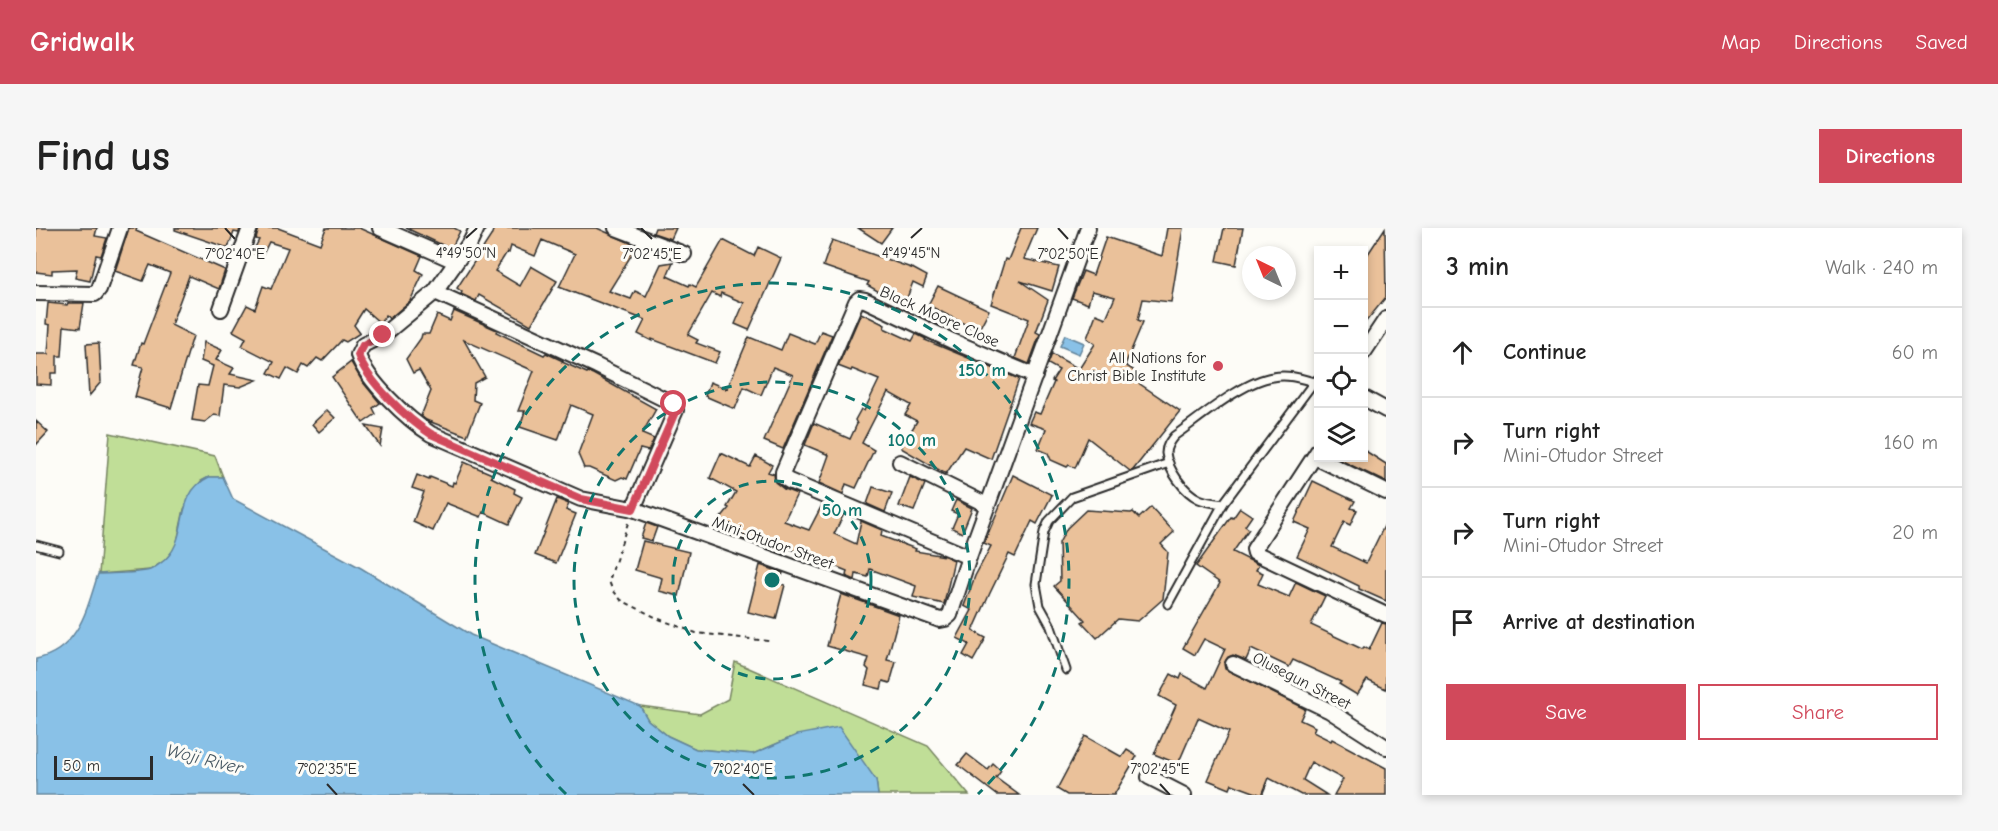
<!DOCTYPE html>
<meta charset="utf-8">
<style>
:root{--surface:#fff;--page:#f6f6f6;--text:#222;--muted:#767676;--line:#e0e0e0;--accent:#d1495b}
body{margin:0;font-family:"Comic Neue",sans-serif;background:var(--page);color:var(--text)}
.controls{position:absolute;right:18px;top:18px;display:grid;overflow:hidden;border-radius:0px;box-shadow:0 3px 9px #0003}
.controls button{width:54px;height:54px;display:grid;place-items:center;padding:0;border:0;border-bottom:2px solid var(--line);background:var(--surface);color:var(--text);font:30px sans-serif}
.compass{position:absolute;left:1206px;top:18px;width:54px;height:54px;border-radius:50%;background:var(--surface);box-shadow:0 3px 9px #0003;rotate:317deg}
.scale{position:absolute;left:18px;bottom:15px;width:99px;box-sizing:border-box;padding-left:6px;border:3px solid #2b2b2b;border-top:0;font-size:16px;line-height:21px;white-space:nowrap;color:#2b2b2b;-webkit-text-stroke:4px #fdfcf7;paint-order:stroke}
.stop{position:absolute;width:18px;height:18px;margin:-14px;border:4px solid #d1495b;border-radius:50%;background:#fff}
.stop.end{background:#d1495b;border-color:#fff;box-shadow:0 2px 6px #0008}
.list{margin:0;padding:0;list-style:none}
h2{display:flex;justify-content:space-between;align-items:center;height:78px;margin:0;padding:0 24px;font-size:26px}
h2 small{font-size:20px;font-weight:400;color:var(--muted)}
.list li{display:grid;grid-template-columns:39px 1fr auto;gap:18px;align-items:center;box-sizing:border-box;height:90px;padding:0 24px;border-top:2px solid var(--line)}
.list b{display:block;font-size:22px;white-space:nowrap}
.list p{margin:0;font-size:20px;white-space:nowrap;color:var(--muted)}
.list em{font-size:20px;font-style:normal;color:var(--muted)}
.actions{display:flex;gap:12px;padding:18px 24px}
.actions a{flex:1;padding:14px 0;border:2px solid var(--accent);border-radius:0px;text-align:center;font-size:21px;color:var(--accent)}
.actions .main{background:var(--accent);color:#fff}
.icon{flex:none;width:33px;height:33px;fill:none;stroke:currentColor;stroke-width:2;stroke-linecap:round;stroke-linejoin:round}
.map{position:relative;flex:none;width:1350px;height:567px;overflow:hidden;border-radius:0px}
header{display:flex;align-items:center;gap:36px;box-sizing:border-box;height:84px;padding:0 30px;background:var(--accent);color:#fff}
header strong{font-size:28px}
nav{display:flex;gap:33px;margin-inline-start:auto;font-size:21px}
.intro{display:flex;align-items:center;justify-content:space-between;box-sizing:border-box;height:144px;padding:0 36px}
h1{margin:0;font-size:42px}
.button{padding:15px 27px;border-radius:0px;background:var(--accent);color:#fff;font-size:21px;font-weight:700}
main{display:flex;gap:36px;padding:0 36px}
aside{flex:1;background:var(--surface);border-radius:0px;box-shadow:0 3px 9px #0003}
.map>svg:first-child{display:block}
.green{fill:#c0de97;stroke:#768461;stroke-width:1.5}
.water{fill:#89c1e7;stroke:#63859c;stroke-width:1.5}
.building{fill:#eac19a;stroke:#2b2b2b;stroke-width:1.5}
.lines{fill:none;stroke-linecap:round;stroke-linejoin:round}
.service-casing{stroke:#2b2b2b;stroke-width:11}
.minor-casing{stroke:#2b2b2b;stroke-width:18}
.path{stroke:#2b2b2b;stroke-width:2;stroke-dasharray:4.5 4.5;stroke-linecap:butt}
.service{stroke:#fdfcf7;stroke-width:7}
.minor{stroke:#fdfcf7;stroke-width:14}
.route{stroke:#d1495b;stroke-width:8}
.ticks{fill:none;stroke:#2b2b2b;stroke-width:2}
.ring{fill:none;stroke:#0f766e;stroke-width:3;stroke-dasharray:10 8}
.poi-dot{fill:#d1495b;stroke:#fdfcf7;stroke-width:2}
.labels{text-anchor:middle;stroke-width:6;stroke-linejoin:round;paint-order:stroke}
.street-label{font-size:16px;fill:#2b2b2b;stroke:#fdfcf7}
.poi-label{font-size:16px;fill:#2b2b2b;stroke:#fdfcf7;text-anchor:end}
.water-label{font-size:18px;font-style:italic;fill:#475863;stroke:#fdfcf7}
.ticks-label{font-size:15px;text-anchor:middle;fill:#2b2b2b;stroke:#fdfcf7;stroke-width:6;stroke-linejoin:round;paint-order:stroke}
.centre{fill:#0f766e;stroke:#fdfcf7;stroke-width:3}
.ring-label{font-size:18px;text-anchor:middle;font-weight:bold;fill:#0f766e;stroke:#fdfcf7;stroke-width:6;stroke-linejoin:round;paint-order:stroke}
</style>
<header>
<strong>Gridwalk</strong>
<nav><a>Map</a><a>Directions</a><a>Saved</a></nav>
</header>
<div class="intro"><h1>Find us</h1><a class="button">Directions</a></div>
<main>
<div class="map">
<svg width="1350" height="567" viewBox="0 0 1350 567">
<rect width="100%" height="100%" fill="#fdfcf7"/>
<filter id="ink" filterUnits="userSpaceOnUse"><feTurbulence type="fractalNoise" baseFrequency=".0167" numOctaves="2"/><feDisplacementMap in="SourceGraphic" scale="12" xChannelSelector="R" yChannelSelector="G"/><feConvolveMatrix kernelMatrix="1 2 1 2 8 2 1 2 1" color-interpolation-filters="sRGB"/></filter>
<g filter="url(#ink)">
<g class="green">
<path d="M74,205L179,228L187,249H173L165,253L148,281L140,319L129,332L114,342L63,346Z"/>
<path d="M699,434L892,518L933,567H842L840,552L761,507L717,526L660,521L632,508L612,492L604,478L664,486L692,471Z"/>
</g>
<g class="water">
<path d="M1029,107L1048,115L1043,126L1024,118Z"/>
<path d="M173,249H187L197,271L325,340L435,407L604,478L612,492L632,508L660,521L717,526L761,507L803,499L840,552L842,567H0V431C42,423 51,381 62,346C77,345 100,346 114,342C117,341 122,337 125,335C156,313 135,267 173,249Z"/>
</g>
<g class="building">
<path d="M0,0H61L59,8L71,10L65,28L60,27L54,53L39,50L41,41L16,42V46L0,44Z"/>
<path d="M93,0H101L100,3L189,42L183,61L153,48L135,97L157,108L135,180L99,169L107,139L98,137L105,115L107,116L134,45L114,37L107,53L79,43Z"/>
<path d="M139,0H204L203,5L198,4L192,20L139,2Z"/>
<path d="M223,0H242L284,16L290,0H323L386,28L380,42L387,46L374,73L353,91L350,87L344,95L328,81L318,97L324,105L310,114L306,112L286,133L281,130L272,140L267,137L262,146L251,140L245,151L232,145L238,134L206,118L210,110L197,103L211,77L219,81L227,58L235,61L252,20L233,14L225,30L216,25L223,12L220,11Z"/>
<path d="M370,0H418L424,3L415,21Z"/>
<path d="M458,0H561L601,18L573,63L595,71L599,63L610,68L625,36L637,34L631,48L653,58L654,56L660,59L687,12L718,28L722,19L745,30L713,102L699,96L708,75L685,65L684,69L676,65L652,107L662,112L660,115L684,124L679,135L616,111V113L602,106L609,92L523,59L539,26L506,12L499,28L475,18L473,25L471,24L459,43L484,58L495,38L521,53L495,97L443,67L440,73L425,66L426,64L421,60L455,8Z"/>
<path d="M619,0H640L635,11L617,5Z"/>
<path d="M822,0H856L845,15Z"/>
<path d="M985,0H1001L988,31L1023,39L1016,63L984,53L1012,72L1000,104L1004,106L993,136L979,130L993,91L955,76L969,31L972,32Z"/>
<path d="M1131,0H1147L1135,74L1107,71L1102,92L1107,94L1089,137L1105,147L1101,154L1144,183L1097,242L1094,243L1052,210L1039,240L1033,237L1031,239L1015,232L1012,225L1002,221L1010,201L993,195L998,184L1004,186L1018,154L1016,153L1023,142L1012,136L1016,126L1043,141L1059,116L1051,110L1060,86L1070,90L1079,69L1056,63L1052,76L1036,70L1047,43L1057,47L1070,9L1126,28Z"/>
<path d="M1188,0H1207L1200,37L1181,33Z"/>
<path d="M1349,0L1350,69L1328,96V32Z"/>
<path d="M796,12L878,41L891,48L887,59L877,54L868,78L831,57L833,54L787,38Z"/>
<path d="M902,58L953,82L942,103L892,77Z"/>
<path d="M12,75L31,77L32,75H48L44,100L28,98L26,128H21V145H15V157L0,156V126H12L14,97L10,96Z"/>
<path d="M418,83L461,102L460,104L508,127L510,125L527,133L526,134L551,145L552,144L557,146L620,181L606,206L618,211L612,223L604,221L591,251L586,249L580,252L553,240H548L542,226L557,186L535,177L522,212L484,199L489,183H482L498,143L428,112L449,149L438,155L437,172L444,175L431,208L390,192L385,188L395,163L383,142L377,145L370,131L385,110L386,106H393L401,87L414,93Z"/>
<path d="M825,85L849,97L848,100L876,113L880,106L890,111L889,112L983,151L955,231L928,219L910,246L865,220L881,193L869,187L875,177L852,164L826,215L838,222L820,260L810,256L807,266L783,255L793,227L769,217L778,195L814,211L821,196L819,192L825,181L828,183L843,152L816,141L815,143L802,138Z"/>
<path d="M785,103L796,107L747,221L728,213L757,147L737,139L725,167L708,159L699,181L669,168L674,154L691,161L713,109L745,122L752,105L779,116Z"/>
<path d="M168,114L186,122L180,132L198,140L194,146L221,152L204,159L188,157L184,188L178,187L169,194L156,192L162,157L172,158L177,138L165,133Z"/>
<path d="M63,115L65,154L53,168L50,116Z"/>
<path d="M315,134L326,153L344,175L337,180L340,186L327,195L296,149Z"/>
<path d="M291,182L299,190L283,204L276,196Z"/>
<path d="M0,193L12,204L0,217Z"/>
<path d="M330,198L347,201L344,218Z"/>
<path d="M1328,222L1350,236V254L1300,230H1328Z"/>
<path d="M685,225L714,239L720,228L736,237L732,244L738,246L739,254L748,261L761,266L748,293L773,302L786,277L808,286L798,306L820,316L825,293L846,302L845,308L880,321L879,323L909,328L918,332L908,376L877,369L880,358L834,341L832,349L820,346L819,352L810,348L811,343L764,324L735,315L734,321L712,313L689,301L687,304L679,297L693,280L691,279L700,264L674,250Z"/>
<path d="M428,234L456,246L455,249L479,261L478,265L486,269L473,296L447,284L445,289L410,275L397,303L377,294L388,264L376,260L381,247L393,252L394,249L416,258L417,254L419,255Z"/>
<path d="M977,247L1016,267L1001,296L996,293L979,329L973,326L954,365L937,403L950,410L937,433L927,427L933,416L921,410L936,382L928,378L939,348L955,318L948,315Z"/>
<path d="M874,249L889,256L878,283L863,278Z"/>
<path d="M1277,253L1319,273L1315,280L1321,282L1314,297L1308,294L1296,319L1330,335L1350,294V373L1323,361V358L1261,328L1274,301L1258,294Z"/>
<path d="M837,259L856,265L849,284L831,276Z"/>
<path d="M521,271L533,276L530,282L540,286L520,335L499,327Z"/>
<path d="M920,272L936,280L926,305L916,300L922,286L915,283Z"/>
<path d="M1115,279L1138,304L1125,316L1132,324L1127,371L1102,393L1082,391L1061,410L1046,394L1049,392L1018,358L1024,353L1023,315L1031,300L1050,282L1095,285L1097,284L1103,290Z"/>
<path d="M1204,280L1216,288L1209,298L1213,301L1197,324L1223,337L1220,342L1227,345L1222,356L1253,369L1260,354L1289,368L1275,397L1326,421L1328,419L1333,422L1346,395L1350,396V461L1331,452L1321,467L1303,456L1305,454L1257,432L1253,439L1215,421L1210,432L1197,427L1192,429L1188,436L1189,441L1269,481L1264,492L1279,499L1277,504L1295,513L1296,511L1350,540V567H1298L1307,551L1275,534L1267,552L1291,567H1265L1233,550L1226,567L1196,556L1194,561L1172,552L1193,504L1162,490L1142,536L1118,526L1140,477L1123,468L1135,446L1144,451L1146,446L1171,460L1189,421L1168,411L1159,427L1147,420L1184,355L1160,338L1195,289L1197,290Z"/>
<path d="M610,295L621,299L616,313L605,310Z"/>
<path d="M607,313L653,324L643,368L623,363L626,350L599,342Z"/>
<path d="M724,337L747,345L743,356L749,357L740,391L712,384Z"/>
<path d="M805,366L863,387L851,432L860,434L854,455L847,453L845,461L829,457L833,442L830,439L833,430L791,418Z"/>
<path d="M1049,508L1086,529L1091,522L1101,528L1078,567H1031L1021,561Z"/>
<path d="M931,526L952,542L957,536L965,543L960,550L983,567H961L922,537Z"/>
</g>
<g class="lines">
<g class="service-casing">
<g id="service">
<path d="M1187,276C1179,275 1170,274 1163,271C1148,264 1132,242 1130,225C1130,218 1134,213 1138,208C1164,190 1207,153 1237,149C1251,146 1264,150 1278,154"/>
<path d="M0,317L23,323"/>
<path d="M1132,376L1187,276L1278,154L1282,151"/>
<path d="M1030,442L1014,396L1004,378L1000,356L1008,304L1013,293L1036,269L1133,235"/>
</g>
</g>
<g class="minor-casing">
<g id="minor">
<path d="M344,0L419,33"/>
<path d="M441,0L435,13L399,64L347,107L327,117L322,127C331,153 371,191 395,206L545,271L597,281L904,392L909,391L914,387L933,329L1052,0"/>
<path d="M580,0L648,26"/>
<path d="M399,64L561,138L638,176L640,182L597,281"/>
<path d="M0,65L59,66L63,61L84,0"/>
<path d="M185,81L214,0"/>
<path d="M1328,124L1350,91"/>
<path d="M1328,170L1350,182"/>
<path d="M1282,223L1218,321L1219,325L1350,387"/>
<path d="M1279,229L1350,264"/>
<path d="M864,234L951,277"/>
<path d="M933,329L753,253L747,249V244L820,74L823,71L829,72L916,113L999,148"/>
<path d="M1197,436L1294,483L1350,519"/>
<path d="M1113,549L1148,567"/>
</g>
</g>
<path class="path" d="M592,295L573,353L576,361L585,372L623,391L660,405L733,413"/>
<use href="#service" class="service"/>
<use href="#minor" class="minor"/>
</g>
</g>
<g class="lines" filter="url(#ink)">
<path class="route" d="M347,107L327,117L322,127C331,153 371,191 395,206L545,271L597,281L640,182L638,176"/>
</g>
<path class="ticks" d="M189,0L199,11M605,0L616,11M1022,0L1032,11M430,10L441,0M875,10L886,0M291,556L301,567M707,556L718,567M1124,556L1134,567"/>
<g class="ring">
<circle cx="736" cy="352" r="99"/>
<circle cx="736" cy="352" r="198"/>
<path d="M530 566A297 297 0 1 1 942 566"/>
</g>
<circle class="poi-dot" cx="1182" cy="138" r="6"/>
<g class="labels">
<g class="street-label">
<text transform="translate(904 88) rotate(24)" y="6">Black Moore Close</text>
<text transform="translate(737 314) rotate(20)" y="6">Mini-Otudor Street</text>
<text transform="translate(1266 452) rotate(27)" y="6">Olusegun Street</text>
</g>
<g class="poi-label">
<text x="1170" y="135">All Nations for<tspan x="1170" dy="18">Christ Bible Institute</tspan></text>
</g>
<g class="water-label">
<text transform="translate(169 531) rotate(14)" y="6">Woji River</text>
</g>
</g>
<g class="ticks-label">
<text x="430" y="30">4°49'50"N</text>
<text x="875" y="30">4°49'45"N</text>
<text x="199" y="31">7°02'40"E</text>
<text x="616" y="31">7°02'45"E</text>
<text x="1032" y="31">7°02'50"E</text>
<text x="291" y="546">7°02'35"E</text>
<text x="707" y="546">7°02'40"E</text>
<text x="1124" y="546">7°02'45"E</text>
</g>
<circle cx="736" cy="352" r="9" class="centre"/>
<g class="ring-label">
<text x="946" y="148">150 m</text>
<text x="876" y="218">100 m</text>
<text x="806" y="288">50 m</text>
</g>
</svg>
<div class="controls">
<button>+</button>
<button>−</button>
<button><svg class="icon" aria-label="locate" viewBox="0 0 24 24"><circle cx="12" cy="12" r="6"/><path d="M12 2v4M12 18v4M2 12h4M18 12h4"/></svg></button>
<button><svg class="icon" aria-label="layers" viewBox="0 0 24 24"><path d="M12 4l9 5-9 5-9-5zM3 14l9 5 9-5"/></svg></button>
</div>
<svg class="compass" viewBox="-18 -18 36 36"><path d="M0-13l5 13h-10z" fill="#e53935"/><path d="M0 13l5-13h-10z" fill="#767676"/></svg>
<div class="scale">50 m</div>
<div class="stop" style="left:638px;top:176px"></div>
<div class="stop end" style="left:347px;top:107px"></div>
</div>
<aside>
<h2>3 min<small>Walk · 240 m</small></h2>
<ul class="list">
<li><svg class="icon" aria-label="ahead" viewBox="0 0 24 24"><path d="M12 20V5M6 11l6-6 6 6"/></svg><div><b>Continue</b></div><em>60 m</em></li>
<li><svg class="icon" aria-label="right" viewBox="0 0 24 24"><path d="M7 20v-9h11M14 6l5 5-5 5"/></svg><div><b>Turn right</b><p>Mini-Otudor Street</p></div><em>160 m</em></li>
<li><svg class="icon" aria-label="right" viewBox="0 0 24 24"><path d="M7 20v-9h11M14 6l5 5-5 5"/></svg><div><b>Turn right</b><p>Mini-Otudor Street</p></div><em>20 m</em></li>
<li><svg class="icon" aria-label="arrive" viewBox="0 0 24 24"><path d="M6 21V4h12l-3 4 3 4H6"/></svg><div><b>Arrive at destination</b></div></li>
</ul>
<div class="actions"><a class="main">Save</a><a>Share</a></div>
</aside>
</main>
